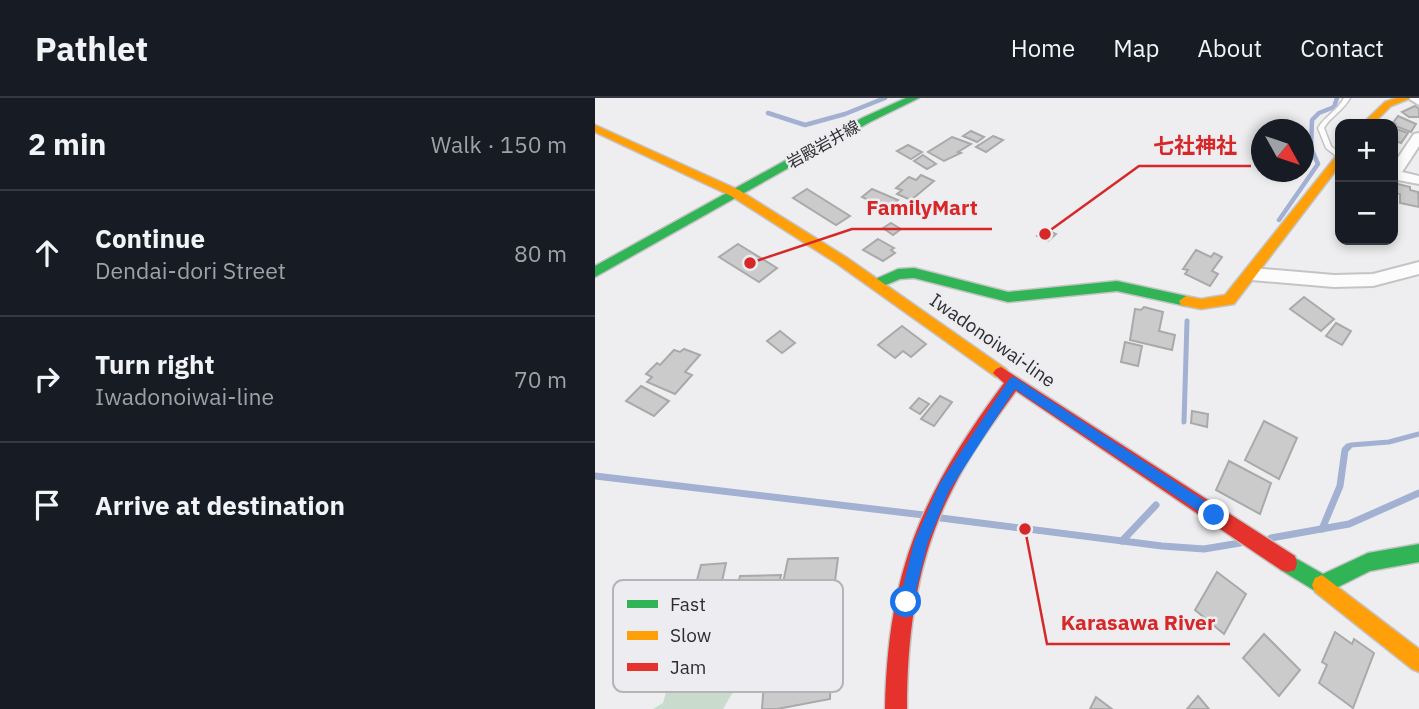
<!DOCTYPE html>
<meta charset="utf-8">
<style>
:root{--surface:#171b24;--page:#20242c;--text:#f1f3f6;--muted:#9ea1a6;--line:#363941}
body{margin:0;font-family:"IBM Plex Sans","Noto Sans JP",sans-serif;background:var(--page);color:var(--text)}
.controls{position:absolute;right:21px;top:21px;display:grid;overflow:hidden;border-radius:14px;box-shadow:0 4px 10px #0003}
.controls button{width:63px;height:63px;display:grid;place-items:center;padding:0;border:0;border-bottom:2px solid var(--line);background:var(--surface);color:var(--text);font:35px sans-serif}
.compass{position:absolute;left:656px;top:21px;width:63px;height:63px;border-radius:50%;background:var(--surface);box-shadow:0 4px 10px #0003;rotate:130deg}
.stop{position:absolute;width:21px;height:21px;margin:-16px;border:5px solid #1a73e8;border-radius:50%;background:#fff}
.stop.end{background:#1a73e8;border-color:#fff;box-shadow:0 2px 7px #0008}
.list{margin:0;padding:0;list-style:none}
h2{display:flex;justify-content:space-between;align-items:center;height:91px;margin:0;padding:0 28px;font-size:30px}
h2 small{font-size:23px;font-weight:400;color:var(--muted)}
.list li{display:grid;grid-template-columns:46px 1fr auto;gap:21px;align-items:center;box-sizing:border-box;height:126px;padding:0 28px;border-top:2px solid var(--line)}
.list b{display:block;font-size:26px;white-space:nowrap}
.list p{margin:0;font-size:23px;white-space:nowrap;color:var(--muted)}
.list em{font-size:23px;font-style:normal;color:var(--muted)}
.icon{flex:none;width:38px;height:38px;fill:none;stroke:currentColor;stroke-width:2;stroke-linecap:round;stroke-linejoin:round}
.map{position:relative;flex:none;width:824px;height:611px;overflow:hidden}
header{display:flex;align-items:center;gap:42px;box-sizing:border-box;height:98px;padding:0 35px;background:var(--surface);border-bottom:2px solid var(--line)}
header strong{font-size:33px}
nav{display:flex;gap:38px;margin-inline-start:auto;font-size:24px}
main{display:flex}
aside{flex:1;background:var(--surface)}
.map>svg:first-child{display:block}
.green{fill:#c9dbcd}
.lines{fill:none;stroke-linecap:round;stroke-linejoin:round}
.stream-far2{stroke:#a2b0d2;stroke-width:4.5}
.stream-far1{stroke:#a2b0d2;stroke-width:5}
.stream{stroke:#a2b0d2;stroke-width:7}
.building{fill:#cccbcc;stroke:#aaa9aa;stroke-width:2}
.lane-casing{stroke:#c4c4c5;stroke-width:3}
.street-casing{stroke:#c4c4c5;stroke-width:4}
.fast-casing{stroke:#c4c4c5;stroke-width:3}
.slow-casing{stroke:#c4c4c5;stroke-width:3}
.jam-casing{stroke:#c4c4c5;stroke-width:3}
.lane{fill:#fcfcfd;fill-rule:evenodd}
.street{fill:#fcfcfd;fill-rule:evenodd}
.fast{fill:#30b455;fill-rule:evenodd}
.slow{fill:#ff9f0a;fill-rule:evenodd}
.jam{fill:#e5322d;fill-rule:evenodd}
.route{fill:#1a73e8}
.labels{text-anchor:middle;stroke-width:5;stroke-linejoin:round;paint-order:stroke}
.far-street-label{font-size:16px;fill:#2e2e2f;stroke:#ededf1}
.street-label{font-size:19px;fill:#2e2e2f;stroke:#ededf1}
.key{fill:#ededf1;stroke:#b4b4b7;stroke-width:2}
.key-label{font-size:19px;fill:#2e2e2f}
.leader{fill:none;stroke:#d62828;stroke-width:2.5}
.callout-dot{fill:#d62828;stroke:#ededf1;stroke-width:2.5}
.callout-label{font-size:21px;text-anchor:middle;font-weight:bold;fill:#d62828;stroke:#ededf1;stroke-width:5;stroke-linejoin:round;paint-order:stroke}
</style>
<header>
<strong>Pathlet</strong>
<nav><a>Home</a><a>Map</a><a>About</a><a>Contact</a></nav>
</header>
<main>
<aside>
<h2>2 min<small>Walk · 150 m</small></h2>
<ul class="list">
<li><svg class="icon" aria-label="ahead" viewBox="0 0 24 24"><path d="M12 20V5M6 11l6-6 6 6"/></svg><div><b>Continue</b><p>Dendai-dori Street</p></div><em>80 m</em></li>
<li><svg class="icon" aria-label="right" viewBox="0 0 24 24"><path d="M7 20v-9h11M14 6l5 5-5 5"/></svg><div><b>Turn right</b><p>Iwadonoiwai-line</p></div><em>70 m</em></li>
<li><svg class="icon" aria-label="arrive" viewBox="0 0 24 24"><path d="M6 21V4h12l-3 4 3 4H6"/></svg><div><b>Arrive at destination</b></div></li>
</ul>
</aside>
<div class="map">
<svg width="824" height="611" viewBox="0 0 824 611">
<rect width="100%" height="100%" fill="#eeeef0"/>
<path class="green" d="M95,508L165,511L154,567L128,611H58L68,605Z"/>
<g class="lines">
<g class="stream-far2">
<path d="M173,15L210,27L250,16L290,0"/>
<path d="M684,122L723,66L716,50L717,22L724,15L739,9L742,0"/>
</g>
<g class="stream-far1">
<path d="M589,324L592,223"/>
<path d="M751,351L756,347L794,344L824,336"/>
</g>
<g class="stream">
<path d="M0,378L329,417"/>
<path d="M346,420L567,448L609,451L645,445"/>
<path d="M727,431L745,388L750,352L753,349"/>
<path d="M676,440L754,426L824,395"/>
<path d="M527,443L561,407"/>
</g>
</g>
<g class="building">
<path d="M820,8L824,11V19H814L807,14Z"/>
<path d="M803,18L821,26L816,34L800,28L801,26L798,25Z"/>
<path d="M798,30L813,35L806,45L798,42Z"/>
<path d="M376,33L389,39L382,44L368,38Z"/>
<path d="M398,38L408,42L391,54L381,49Z"/>
<path d="M357,39L376,46L363,54L366,55L349,63L333,54Z"/>
<path d="M313,47L327,54L316,61L302,53Z"/>
<path d="M328,57L341,66L332,71L319,63Z"/>
<path d="M326,77L339,83L316,102L302,96L307,92L301,90L314,79L321,82Z"/>
<path d="M799,85L815,89V92L823,94L824,109L805,105V96L799,95Z"/>
<path d="M212,91L255,118L241,127L198,100Z"/>
<path d="M277,91L303,102L293,111L267,99Z"/>
<path d="M296,125L306,131L298,137L288,130Z"/>
<path d="M450,131L461,136L453,143L442,138Z"/>
<path d="M283,141L299,150L296,152L300,155L288,163L268,152Z"/>
<path d="M143,146L182,170L164,184L124,159Z"/>
<path d="M601,152L616,159L619,155L627,159L617,173L623,176L615,188L590,176L593,172L588,171Z"/>
<path d="M709,199L739,221L726,233L695,211Z"/>
<path d="M549,209L568,214L564,233L580,237L577,252L535,242L540,211L546,212Z"/>
<path d="M741,225L756,233L747,247L731,238Z"/>
<path d="M307,228L331,246L316,259L308,253L300,260L283,247Z"/>
<path d="M185,233L200,245L187,255L172,243Z"/>
<path d="M530,244L547,248L543,268L526,264Z"/>
<path d="M89,251L105,257L90,274L97,277L80,296L52,284L57,279L51,276L62,265L65,267L79,252L85,254Z"/>
<path d="M46,288L74,303L59,318L31,303Z"/>
<path d="M345,298L357,304L339,328L326,321Z"/>
<path d="M324,300L334,306L325,316L315,310Z"/>
<path d="M597,313L613,316L612,329L596,325Z"/>
<path d="M669,323L702,340L684,381L650,362Z"/>
<path d="M634,363L676,385L665,416L621,392Z"/>
<path d="M243,460L238,498L185,499L193,461Z"/>
<path d="M131,465L126,488L100,490L106,467Z"/>
<path d="M622,474L651,496L629,536L600,512Z"/>
<path d="M186,477L181,500L140,501L145,478Z"/>
<path d="M740,534L757,546L759,541L779,555L758,610L724,585L732,567L727,564Z"/>
<path d="M669,536L705,572L684,598L648,560Z"/>
<path d="M236,558L235,601L182,611H167L170,570Z"/>
<path d="M603,598L614,611H592Z"/>
<path d="M501,599L517,611H495Z"/>
</g>
<g class="lines">
<g class="lane-casing">
<path id="lane" d="M749,0H755C748,13 736,18 729,30L736,48L745,56V61L731,50L723,30C730,18 742,13 749,0Z"/>
</g>
<g class="street-casing">
<g id="street">
<path d="M813,0H824V7Z"/>
<path d="M824,35V48L807,74L824,78V86L798,81V67L819,36Z"/>
<path d="M824,164V176L778,188L739,189L656,182L648,176L656,170L739,177L778,176Z"/>
</g>
</g>
<g class="fast-casing">
<g id="fast">
<path d="M311,0H324L275,24L0,179V168L267,20Z"/>
<path d="M319,170L413,194L522,183L591,198L598,203L591,208L522,193L413,204L319,180L305,181L281,191L274,186L276,183L303,171Z"/>
<path d="M824,446V464L775,473L727,497L686,472L684,465L686,458L693,456L728,476L773,455Z"/>
</g>
</g>
<g class="slow-casing">
<g id="slow">
<path d="M801,0H816L796,8L778,26H767L790,4Z"/>
<path d="M0,27L144,92L251,159L411,271L414,275L411,279H401L241,165L136,98L0,34Z"/>
<path d="M745,57V67L639,206L606,211L586,207L584,203L591,198L606,201L630,197L741,58Z"/>
<path d="M727,477L824,551V574L817,571L720,494L717,487L720,480Z"/>
</g>
</g>
<g class="jam-casing">
<path id="jam" d="M406,269L700,458L702,465L700,472L693,474L686,472L421,293C398,325 374,357 357,392C322,460 312,535 312,611H290C293,471 327,396 409,285L398,275L401,271Z"/>
</g>
<use href="#lane" class="lane"/>
<use href="#street" class="street"/>
<use href="#fast" class="fast"/>
<use href="#slow" class="slow"/>
<use href="#jam" class="jam"/>
</g>
<path class="route" d="M419,279L624,412V421H615L420,291L354,393L333,444L318,504L311,511L306,509L304,504L319,444L345,385L415,280Z"/>
<g class="labels">
<g class="far-street-label">
<text transform="translate(228 46) rotate(-29)" y="6">岩殿岩井線</text>
</g>
<g class="street-label">
<text transform="translate(398 242) rotate(35)" y="7">Iwadonoiwai-line</text>
</g>
</g>
<rect x="18" y="482" width="230" height="112" rx="10" class="key"/>
<rect x="32" y="502" width="31" height="8" fill="#30b455"/>
<rect x="32" y="533" width="31" height="9" fill="#ff9f0a"/>
<rect x="32" y="565" width="31" height="8" fill="#e5322d"/>
<g class="key-label">
<text x="75" y="513">Fast</text>
<text x="75" y="544">Slow</text>
<text x="75" y="576">Jam</text>
</g>
<path class="leader" d="M450 136L544 68H656M155 165L257 131H397M430 431L452 546H635"/>
<g class="callout-dot">
<circle cx="450" cy="136" r="7"/>
<circle cx="155" cy="165" r="7"/>
<circle cx="430" cy="431" r="7"/>
</g>
<g class="callout-label">
<text x="600" y="55">七社神社</text>
<text x="327" y="117">FamilyMart</text>
<text x="543" y="532">Karasawa River</text>
</g>
</svg>
<div class="controls">
<button>+</button>
<button>−</button>
</div>
<svg class="compass" viewBox="-18 -18 36 36"><path d="M0-13l5 13h-10z" fill="#e53935"/><path d="M0 13l5-13h-10z" fill="#9ea1a6"/></svg>
<div class="stop" style="left:311px;top:504px"></div>
<div class="stop end" style="left:619px;top:417px"></div>
</div>
</main>
